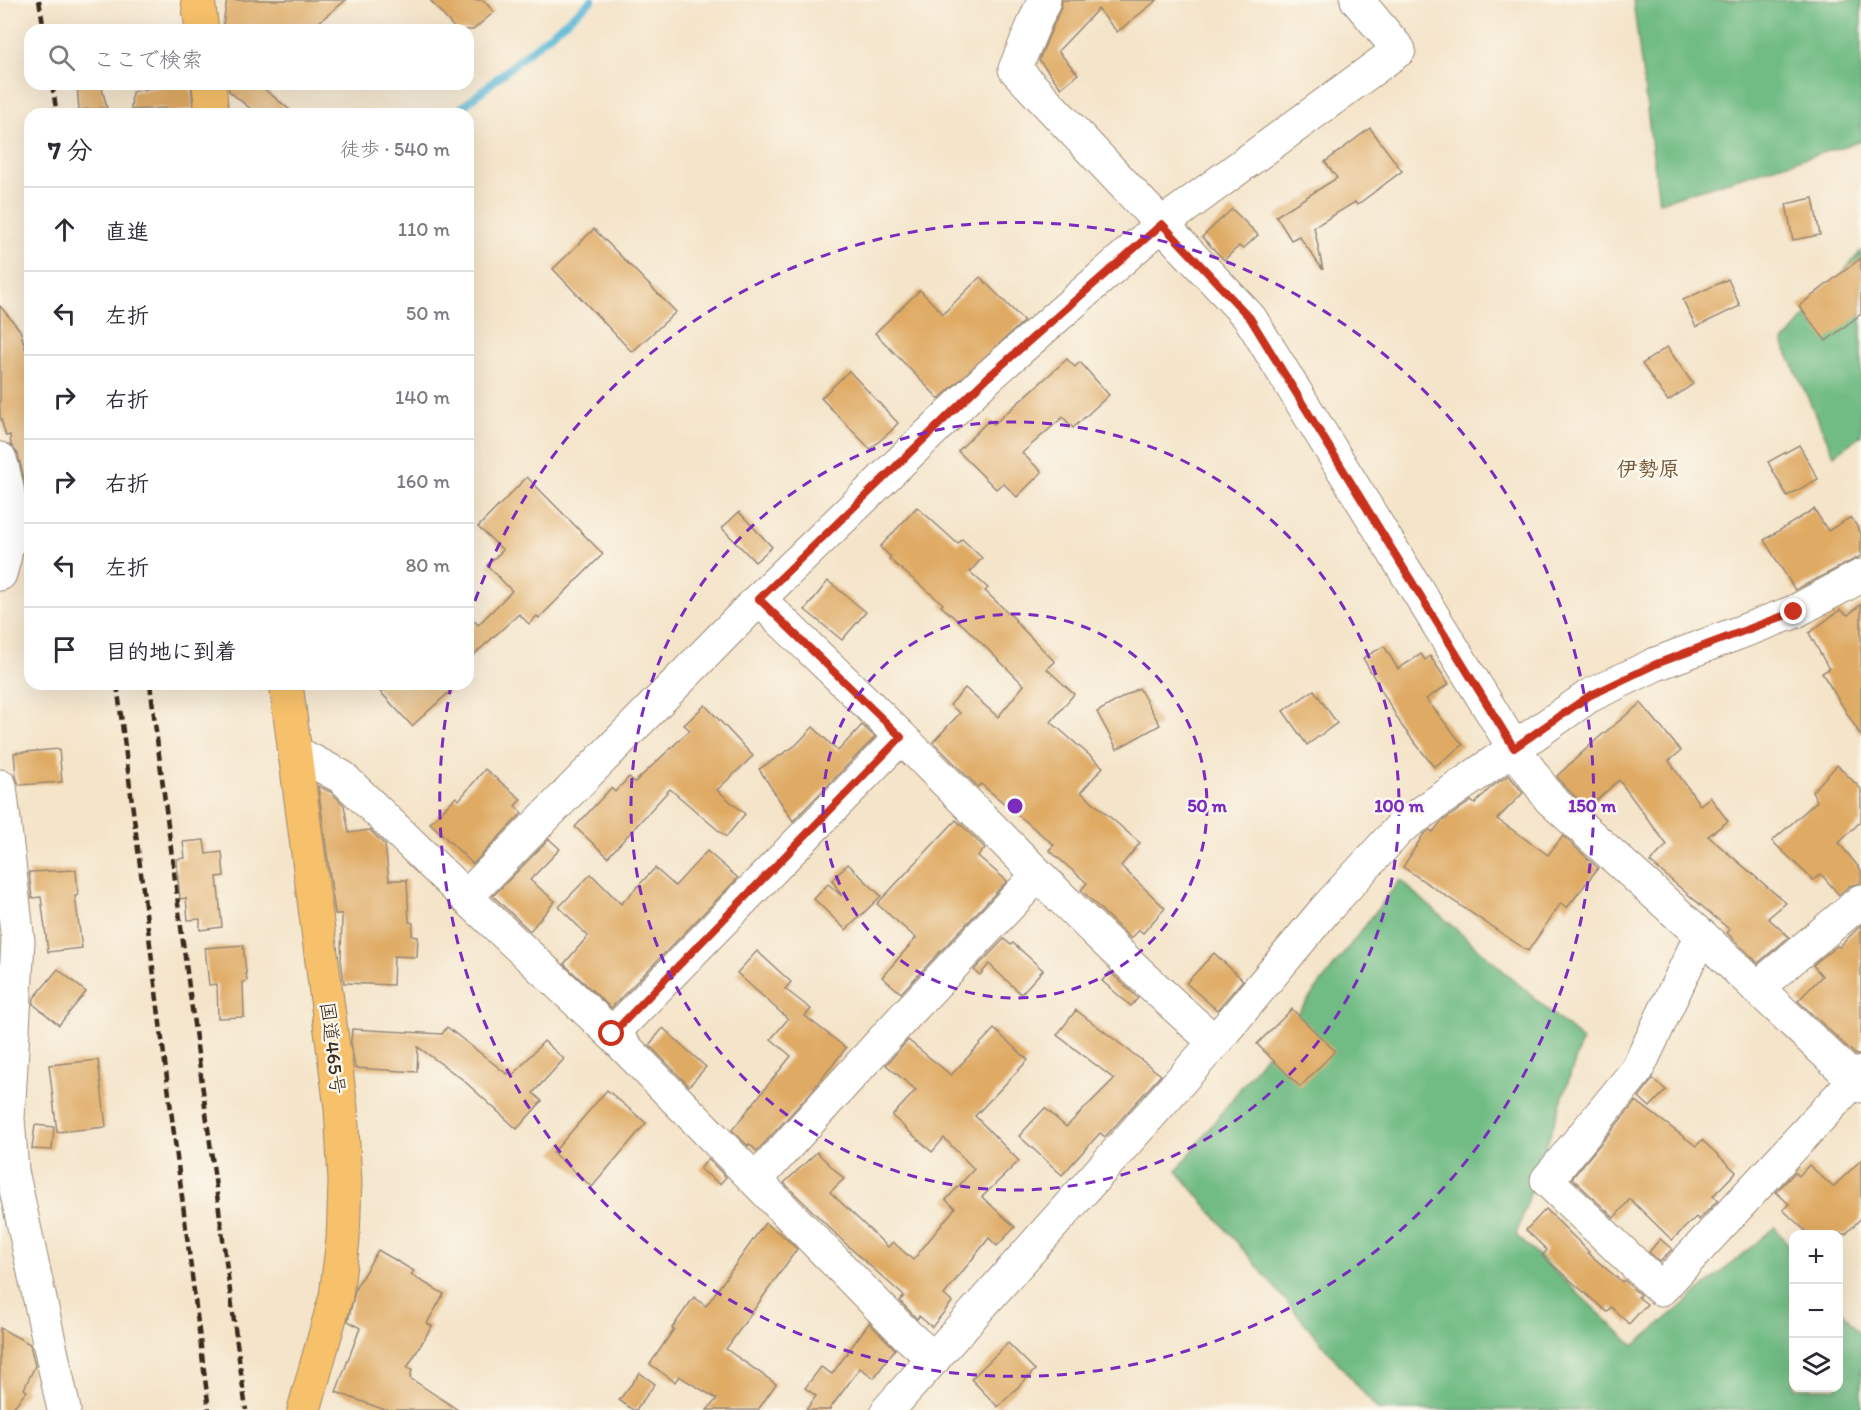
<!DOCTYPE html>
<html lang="ja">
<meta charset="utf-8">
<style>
:root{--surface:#fff;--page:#f2f2f3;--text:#2b2b33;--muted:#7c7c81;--line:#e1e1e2}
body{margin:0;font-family:Itim,"Klee One",sans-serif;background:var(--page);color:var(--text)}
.controls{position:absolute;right:18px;bottom:18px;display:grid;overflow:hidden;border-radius:12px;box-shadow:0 6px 24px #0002}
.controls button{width:54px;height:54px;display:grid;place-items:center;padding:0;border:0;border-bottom:2px solid var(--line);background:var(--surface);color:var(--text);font:30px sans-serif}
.stop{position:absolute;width:18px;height:18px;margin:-14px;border:4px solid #c8321e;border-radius:50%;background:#fff}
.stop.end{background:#c8321e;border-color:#fff;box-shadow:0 2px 6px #0008}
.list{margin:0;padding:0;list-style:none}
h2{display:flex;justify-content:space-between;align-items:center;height:78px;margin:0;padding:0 24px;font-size:26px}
h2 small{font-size:20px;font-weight:400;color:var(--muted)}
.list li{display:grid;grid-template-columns:39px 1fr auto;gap:18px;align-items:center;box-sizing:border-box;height:84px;padding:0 24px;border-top:2px solid var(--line)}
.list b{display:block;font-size:22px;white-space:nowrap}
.list em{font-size:20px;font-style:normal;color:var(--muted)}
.icon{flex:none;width:33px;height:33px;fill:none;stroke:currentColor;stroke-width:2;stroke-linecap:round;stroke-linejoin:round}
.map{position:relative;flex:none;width:1861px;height:1410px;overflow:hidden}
.search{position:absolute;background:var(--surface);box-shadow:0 6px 24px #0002;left:24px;top:24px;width:450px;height:66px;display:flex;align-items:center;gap:15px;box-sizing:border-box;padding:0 21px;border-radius:18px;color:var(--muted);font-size:22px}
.panel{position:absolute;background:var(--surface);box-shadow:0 6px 24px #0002;left:24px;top:108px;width:450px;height:582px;border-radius:18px}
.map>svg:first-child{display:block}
.forest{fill:#71bc84;stroke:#567351;stroke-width:1.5}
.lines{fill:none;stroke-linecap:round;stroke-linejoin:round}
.stream{stroke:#57b5d5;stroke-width:8}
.building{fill:#dfaa64}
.minor-casing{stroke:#988774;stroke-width:35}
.highway-casing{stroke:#988774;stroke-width:35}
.minor{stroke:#fff;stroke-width:33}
.highway{stroke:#f7c06b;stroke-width:33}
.rail{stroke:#3b2a1e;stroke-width:4.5;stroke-dasharray:9 4.5;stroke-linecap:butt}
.route{stroke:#c8321e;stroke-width:8}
.ring{fill:none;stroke:#7b2cbf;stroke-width:3;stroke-dasharray:10 8}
.labels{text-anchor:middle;stroke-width:5;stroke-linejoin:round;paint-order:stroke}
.street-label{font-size:20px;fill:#3b2a1e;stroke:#fbf7ec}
.neighbourhood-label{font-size:21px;font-weight:bold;fill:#745736;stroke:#fbf7ec}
.centre{fill:#7b2cbf;stroke:#fbf7ec;stroke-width:3}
.ring-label{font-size:18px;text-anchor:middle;font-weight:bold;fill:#7b2cbf;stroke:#fbf7ec;stroke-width:5;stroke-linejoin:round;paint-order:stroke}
</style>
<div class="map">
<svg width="1861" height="1410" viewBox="0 0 1861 1410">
<rect width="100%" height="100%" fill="#fbf7ec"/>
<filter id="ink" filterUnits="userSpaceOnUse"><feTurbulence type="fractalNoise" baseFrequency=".0167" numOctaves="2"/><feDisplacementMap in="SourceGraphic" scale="12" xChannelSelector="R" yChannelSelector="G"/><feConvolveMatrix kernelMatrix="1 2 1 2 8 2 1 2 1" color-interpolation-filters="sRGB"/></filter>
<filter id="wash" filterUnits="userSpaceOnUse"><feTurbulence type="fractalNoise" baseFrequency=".008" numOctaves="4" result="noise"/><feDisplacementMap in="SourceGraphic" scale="24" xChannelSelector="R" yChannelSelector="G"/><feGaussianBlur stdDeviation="1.35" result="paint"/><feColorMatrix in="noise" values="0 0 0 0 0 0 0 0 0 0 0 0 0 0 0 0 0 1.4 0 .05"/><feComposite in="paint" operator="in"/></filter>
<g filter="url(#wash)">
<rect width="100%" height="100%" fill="#f4e4c9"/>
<g class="forest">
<path d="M1633,0H1861V141L1659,202Z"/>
<path d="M1861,251V435L1834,455L1783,343Z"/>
<path d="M1400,880L1582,1040L1516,1235L1634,1346L1775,1227L1793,1251L1794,1388H1838L1839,1307L1861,1335V1410H1378L1177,1171Z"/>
</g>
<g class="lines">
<path class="stream" d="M454,114L592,0"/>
</g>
<g id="blocks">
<g class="building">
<path d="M227,0H346L309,30H222Z"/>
<path d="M430,0H483L494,12L473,30H456Z"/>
<path d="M1062,0H1157L1117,32L1098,9L1058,51L1078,74L1061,88L1039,60L1061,7Z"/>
<path d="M77,84H101L107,108L79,110Z"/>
<path d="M173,84H191L193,109L167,114L165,108L131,110L132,92Z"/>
<path d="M228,84H258L295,114H257L229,91Z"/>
<path d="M1370,128L1402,171L1357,205L1355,202L1314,227L1323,270L1299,236L1291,240L1276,216L1337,178L1325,162Z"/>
<path d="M1813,198L1820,235L1793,240L1786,204Z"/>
<path d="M1232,209L1258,235L1243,249L1239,246L1224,260L1202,237Z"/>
<path d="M594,229L676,312L632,352L553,269Z"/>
<path d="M1861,258V314L1826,341L1799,306Z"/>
<path d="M980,277L1024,321L939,399L875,333L920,290L943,314Z"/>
<path d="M1728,279L1740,306L1696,327L1683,300Z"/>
<path d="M0,306L20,330L30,364V487L26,488L18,454L11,445L10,435L6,436L0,416Z"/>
<path d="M1667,347L1693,384L1668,401L1642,364Z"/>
<path d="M1067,359L1075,367L1080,362L1109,395L1073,428L1063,417L1022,453L1042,472L1017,497L1003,483L996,489L958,451L989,420L994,424Z"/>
<path d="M849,371L898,423L890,432L870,449L821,398Z"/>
<path d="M1799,445L1818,479L1787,496L1768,462Z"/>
<path d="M527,477L603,554L539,618L537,616L529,624L519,614L468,660V614L478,625L512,591L487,565L503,550L478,527Z"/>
<path d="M917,507L958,544L962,539L982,558L970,572L988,588L985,591L1016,620L1015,621L1055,662L1047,669L1074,694L1051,722L1103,767L1081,792L1140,843L1121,866L1165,908L1143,933L1139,930L1131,939L1081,890L1087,883L1049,850L1054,845L981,784L978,787L933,742L960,713L950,705L965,688L998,717L1024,685L965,627L941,606L943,604L889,559L891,557L880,547Z"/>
<path d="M1814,509L1828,531L1851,517L1861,533V556L1795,590L1764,540Z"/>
<path d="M739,512L772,547L755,562L722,528Z"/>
<path d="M828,581L866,612L842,640L805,610Z"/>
<path d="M1861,604V736L1822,673L1829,669L1809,633L1840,610L1848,615Z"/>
<path d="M1384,646L1398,669L1421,654L1425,660L1430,656L1449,684L1426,699L1463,745L1434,767L1402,726L1363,658Z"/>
<path d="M373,684H458L412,726Z"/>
<path d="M1139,688L1160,725L1117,749L1097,712Z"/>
<path d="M1314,690L1337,723L1307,745L1283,711Z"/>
<path d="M1641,703L1681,751L1669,761L1700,805L1710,797L1728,821L1708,836L1786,903L1768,918L1789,937L1758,963L1727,933L1730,930L1650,862L1667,845L1619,780L1588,808L1564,786L1557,776L1597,739Z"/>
<path d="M705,705L753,756L717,790L745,814L726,837L670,789L608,857L575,827L611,788L615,792L629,777L635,782L690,730L684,725Z"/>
<path d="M862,725L875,737L793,821L759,769L795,746L813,727L838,751Z"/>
<path d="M59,749L62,782L19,785L16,776L14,753Z"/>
<path d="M1837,765L1861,789V821L1839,843L1861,870V883L1849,886L1839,895L1821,874L1813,880L1772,841L1817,801L1812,792Z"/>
<path d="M485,769L521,799L515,806L522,813L473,864L430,823L456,797L459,800Z"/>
<path d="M1509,775L1523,793L1497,819L1548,855L1563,836L1598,868L1567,908L1561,903L1528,951L1403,867L1423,835L1430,830L1433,832L1440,823L1471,801L1475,804L1490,788Z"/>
<path d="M318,786L331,792L344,805L349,833L370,830L385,845L389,880H407L409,922L413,923L412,936L418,937L417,957L394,956L393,985L344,983L341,960L342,914H335Z"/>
<path d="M956,820L985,848L978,856L1007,881L901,993L882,977L916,938L877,904Z"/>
<path d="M549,839L560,849L530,880L555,901L530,931L493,896Z"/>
<path d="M204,840L206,854L222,852L224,876L217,877L222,927L200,930V919L188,920L186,898L180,899L176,859L185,858L183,842Z"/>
<path d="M707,851L738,878L611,1008L564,964L588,936L559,907L591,874L621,904L655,868L675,886Z"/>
<path d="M848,864L881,896L846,930L814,899L828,884L842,896L832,880Z"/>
<path d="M76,870L78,895L75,896L82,948L48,952L41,897L32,898L29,872Z"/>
<path d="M1861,925V1055H1856L1798,1001L1822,976L1813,965L1837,946L1839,947Z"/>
<path d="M1004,939L1011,945L1013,943L1043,970L1021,994L989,964L980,975L974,970Z"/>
<path d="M243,945L247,981L243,982L244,1017L218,1018L217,984L209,985L205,948Z"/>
<path d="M757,951L791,982L785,989L811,1009L805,1016L846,1048L812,1091L757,1151L749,1144L748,1146L732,1130L791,1056L771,1039L788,1019L737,973Z"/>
<path d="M1214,953L1243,980L1217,1010L1186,983Z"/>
<path d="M58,969L86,992L59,1025L33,1004L34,998Z"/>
<path d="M1110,972L1138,998L1131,1006L1102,981Z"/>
<path d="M1292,1009L1335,1051L1300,1087L1257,1044Z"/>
<path d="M1076,1010L1161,1075L1105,1137L1100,1133L1062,1175L1019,1136L1045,1108L1066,1127L1114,1079L1057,1035Z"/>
<path d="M447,1027L507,1074L509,1072L513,1075L544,1041L564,1059L533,1093L542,1101L517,1129L462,1079L418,1047L417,1072L355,1068L351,1042L352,1029L442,1034Z"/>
<path d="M663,1028L706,1067L689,1086L649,1045Z"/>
<path d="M994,1029L1028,1060L975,1116L1019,1161L982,1197L1015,1227L997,1246L989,1238L944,1295L952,1302L932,1327L919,1316L917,1319L900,1301L904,1296L849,1247L784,1183L817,1152L844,1179L830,1192L888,1247L893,1242L913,1260L955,1208L946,1200L974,1169L944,1138L932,1152L892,1116L916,1090L886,1065L908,1040L951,1075Z"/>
<path d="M98,1060L106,1127L57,1132L49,1065Z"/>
<path d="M1653,1079L1666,1090L1650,1107L1639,1097Z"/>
<path d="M607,1090L646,1123L592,1187L553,1153Z"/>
<path d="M1636,1101L1696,1146L1702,1140L1736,1172L1713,1196L1718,1200L1715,1203L1699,1220L1696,1217L1672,1240L1630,1199L1614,1218L1572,1178Z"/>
<path d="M35,1125L54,1127L52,1150L32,1149Z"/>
<path d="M708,1159L726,1177L720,1184L700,1169Z"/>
<path d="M1861,1160V1218L1846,1234H1809L1783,1210L1789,1204L1776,1192L1795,1172L1799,1176L1809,1165L1833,1187Z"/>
<path d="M1546,1209L1589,1252L1588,1253L1622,1282L1624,1280L1640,1295L1638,1297L1647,1304L1629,1324L1611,1307L1607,1312L1542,1256L1547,1250L1526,1230Z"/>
<path d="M765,1223L783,1236L797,1249L726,1349L776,1384L758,1410H707L717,1399L679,1376L675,1382L650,1364L674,1329L672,1328L694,1297L706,1306Z"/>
<path d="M1660,1239L1672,1249L1660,1262L1649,1252Z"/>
<path d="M378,1250L414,1271L411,1275L444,1294L427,1323L432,1326L407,1368L412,1370L410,1378L458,1410H385L336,1392L360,1328L348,1321L356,1287Z"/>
<path d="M869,1323L895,1349L874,1378L860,1368L829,1410H806L816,1396L805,1388L821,1367L832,1374Z"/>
<path d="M0,1328L30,1344L35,1366L24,1389L27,1391L11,1410H0Z"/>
<path d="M1008,1343L1035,1370L998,1407L971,1379Z"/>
<path d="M640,1373L655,1384L636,1410H633L619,1400Z"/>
</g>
</g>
</g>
<g filter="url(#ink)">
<use href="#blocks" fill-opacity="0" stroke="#988774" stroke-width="1.5"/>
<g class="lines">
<g class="minor-casing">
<g id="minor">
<path d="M1044,0L1015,69L1250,318L1514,748L1550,799L1701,935L1861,1086"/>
<path d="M0,459C13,502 13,531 0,574"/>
<path d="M759,599C806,645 855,691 902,738C1005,840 1105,946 1215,1042"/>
<path d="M295,752L342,777L466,897L612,1034L907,1335L934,1359"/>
<path d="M0,786L18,941L8,1118L12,1171L64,1410"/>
<path d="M466,897L759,599L987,378L1162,224L1399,50L1357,0"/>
<path d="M1701,935L1637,1070L1547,1180L1661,1289L1861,1073"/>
<path d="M1757,988L1861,901"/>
<path d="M612,1034L901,737"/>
<path d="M756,1180L904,1017L1038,875"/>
<path d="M888,1410L1215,1042L1325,910L1400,828L1589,696L1656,664L1794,612L1861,576"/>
</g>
</g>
<g class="highway-casing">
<g id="highway">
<path d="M198,0L202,30"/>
<path d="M209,84L212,114"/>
<path d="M286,684L341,1108L345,1182L343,1240L336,1296L304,1410"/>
</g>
</g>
<use href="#minor" class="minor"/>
<use href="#highway" class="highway"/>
<g class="rail">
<path d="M39,0L44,30"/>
<path d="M52,84L57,114"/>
<path d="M117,684L209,1410"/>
<path d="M150,684L182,935L246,1410"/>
</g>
</g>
</g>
<g class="lines" filter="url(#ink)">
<path class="route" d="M612,1034L901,737L759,599L987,378L1162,224L1250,318L1514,748L1589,696L1656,664L1794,612"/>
</g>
<g class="ring">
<circle cx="1015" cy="806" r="192"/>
<circle cx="1015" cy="806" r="384"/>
<path d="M469 618A577 577 0 1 1 451 686"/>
</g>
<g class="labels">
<g class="street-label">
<text transform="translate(333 1048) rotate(83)" y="7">国道465号</text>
</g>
<g class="neighbourhood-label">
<text x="1648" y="476">伊勢原</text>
</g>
</g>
<circle cx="1015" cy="806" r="9" class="centre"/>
<g class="ring-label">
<text x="1207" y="812">50 m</text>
<text x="1399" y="812">100 m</text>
<text x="1592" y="812">150 m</text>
</g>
</svg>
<div class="controls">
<button>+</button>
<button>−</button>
<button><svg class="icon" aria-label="layers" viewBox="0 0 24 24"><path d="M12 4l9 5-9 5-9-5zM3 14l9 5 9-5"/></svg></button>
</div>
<div class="stop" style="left:612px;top:1034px"></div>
<div class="stop end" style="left:1794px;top:612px"></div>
<div class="search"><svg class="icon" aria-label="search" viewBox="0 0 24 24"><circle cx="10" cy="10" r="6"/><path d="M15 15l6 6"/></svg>ここで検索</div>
<section class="panel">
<h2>7 分<small>徒歩 · 540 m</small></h2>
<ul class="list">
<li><svg class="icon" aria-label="ahead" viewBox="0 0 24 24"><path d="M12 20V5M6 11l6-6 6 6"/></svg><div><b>直進</b></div><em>110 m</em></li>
<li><svg class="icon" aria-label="left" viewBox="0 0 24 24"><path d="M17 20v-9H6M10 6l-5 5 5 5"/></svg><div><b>左折</b></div><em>50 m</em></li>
<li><svg class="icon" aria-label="right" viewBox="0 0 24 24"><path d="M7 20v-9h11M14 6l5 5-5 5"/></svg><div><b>右折</b></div><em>140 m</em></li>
<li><svg class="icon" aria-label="right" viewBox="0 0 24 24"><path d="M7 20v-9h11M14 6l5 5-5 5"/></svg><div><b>右折</b></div><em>160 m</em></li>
<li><svg class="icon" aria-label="left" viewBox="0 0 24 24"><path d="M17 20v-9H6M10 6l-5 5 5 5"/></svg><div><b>左折</b></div><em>80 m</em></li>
<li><svg class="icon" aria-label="arrive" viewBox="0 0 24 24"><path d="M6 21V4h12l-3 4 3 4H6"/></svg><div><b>目的地に到着</b></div></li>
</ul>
</section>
</div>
